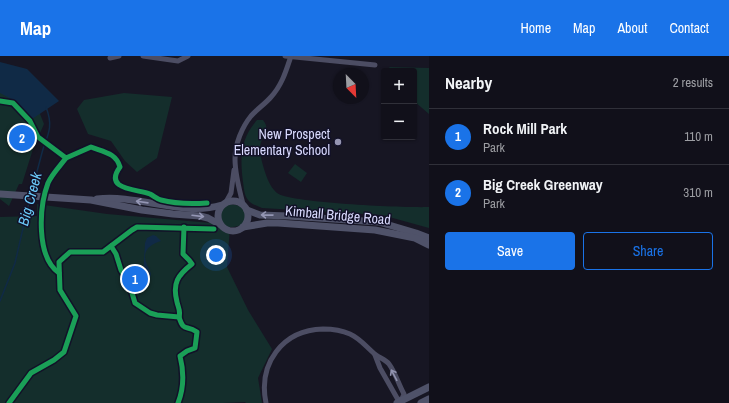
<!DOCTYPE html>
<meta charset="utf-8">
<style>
:root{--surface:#11101a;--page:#1a1923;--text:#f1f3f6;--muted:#9c9da2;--line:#303039;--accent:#1a73e8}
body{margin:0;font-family:"Archivo Narrow",sans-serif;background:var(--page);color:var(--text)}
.controls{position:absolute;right:12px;top:12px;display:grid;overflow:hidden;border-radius:4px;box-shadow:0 1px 3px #0004}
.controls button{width:36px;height:36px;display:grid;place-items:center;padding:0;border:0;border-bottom:1px solid var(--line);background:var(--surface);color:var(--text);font:20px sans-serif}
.compass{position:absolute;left:333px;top:12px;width:36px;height:36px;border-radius:50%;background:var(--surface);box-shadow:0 1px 3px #0004;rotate:156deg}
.you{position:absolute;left:216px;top:199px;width:14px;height:14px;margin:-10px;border:3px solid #fff;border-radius:50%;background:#1a73e8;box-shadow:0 0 0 6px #1a73e833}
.badge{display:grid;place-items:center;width:26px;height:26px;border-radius:50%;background:var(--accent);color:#fff;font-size:13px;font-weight:700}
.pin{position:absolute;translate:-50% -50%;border:2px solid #fff;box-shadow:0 1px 4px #0006}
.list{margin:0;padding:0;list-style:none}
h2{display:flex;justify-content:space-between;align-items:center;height:52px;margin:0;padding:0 16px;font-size:17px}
h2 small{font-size:13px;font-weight:400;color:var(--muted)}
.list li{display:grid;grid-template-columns:26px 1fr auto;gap:12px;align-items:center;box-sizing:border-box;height:56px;padding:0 16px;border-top:1px solid var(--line)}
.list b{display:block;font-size:15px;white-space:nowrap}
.list p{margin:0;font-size:13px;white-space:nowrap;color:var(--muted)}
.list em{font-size:13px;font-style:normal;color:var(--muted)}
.actions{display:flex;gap:8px;padding:12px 16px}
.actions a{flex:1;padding:9px 0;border:1px solid var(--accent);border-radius:4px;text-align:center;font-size:14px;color:var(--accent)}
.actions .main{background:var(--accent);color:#fff}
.map{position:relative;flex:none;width:429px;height:347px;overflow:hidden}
header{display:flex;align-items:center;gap:24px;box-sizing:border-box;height:56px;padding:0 20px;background:var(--accent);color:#fff}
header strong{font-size:19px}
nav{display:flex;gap:22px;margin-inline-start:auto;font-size:14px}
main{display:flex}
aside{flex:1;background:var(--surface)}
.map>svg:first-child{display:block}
.green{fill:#142e2c}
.water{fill:#102a46}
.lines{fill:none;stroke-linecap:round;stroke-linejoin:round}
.stream{stroke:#102a46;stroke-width:1.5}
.street{stroke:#4c4d63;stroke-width:5}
.secondary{stroke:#4f5269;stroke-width:7}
.cycleway-casing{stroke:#121128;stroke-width:8}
.cycleway{stroke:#1a9f57;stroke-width:5}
.oneway{stroke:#9496b4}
.oneway2{stroke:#9294b0}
.poi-dot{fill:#9595b1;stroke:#121128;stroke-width:1.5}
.labels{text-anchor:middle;stroke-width:3;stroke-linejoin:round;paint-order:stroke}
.poi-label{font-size:14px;fill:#d9dafe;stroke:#121128;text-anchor:end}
.street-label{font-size:14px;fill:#d9dafe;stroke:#121128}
.water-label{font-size:15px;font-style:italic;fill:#6bcafa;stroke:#121128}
</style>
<header>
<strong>Map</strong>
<nav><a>Home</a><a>Map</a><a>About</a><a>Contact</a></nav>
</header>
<main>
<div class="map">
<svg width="429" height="347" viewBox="0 0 429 347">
<rect width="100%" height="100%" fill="#171623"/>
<g class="green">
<path d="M389,11L429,12V58L414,45V15H392Z"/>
<path d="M0,27L42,52L40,58L44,68L33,93L22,128H19L9,150L0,143Z"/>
<path d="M124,37L172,41L157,102L137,116L125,105L111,85L88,78L77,53L84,44Z"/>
<path d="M257,64H263C272,75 260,81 260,92C259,98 264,113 266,119C268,125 272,133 277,137C289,147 407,152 429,151V172L382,159L262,152C257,150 251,148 248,144C244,139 244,132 243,126C240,102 240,83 257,64Z"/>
<path d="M295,108L307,117L301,126L288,117Z"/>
<path d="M37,148L107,158L223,168C204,143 253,143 246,163C244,170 236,171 230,171L227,211L248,254L272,293L258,322L262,347H246L245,346L223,347H0V161L37,160Z"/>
</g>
<g class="water">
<path d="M0,6L27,13L59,45L32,63L17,46L0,37Z"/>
<path d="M153,179L156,180L161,185C151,188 142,194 146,206C147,210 150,214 151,218C149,226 146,236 136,235V232L143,222L145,187L147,182Z"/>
</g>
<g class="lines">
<g class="stream">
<path d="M31,138C35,123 39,108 43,93C49,77 53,69 46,51"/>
<path d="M0,245L15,207L30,142"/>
</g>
<g class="street">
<path d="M143,0L178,5L188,0"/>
<path d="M285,0L375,9"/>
<path d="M110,2L119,0"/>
<path d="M226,146L231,137L234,114"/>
<path d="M243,148C239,133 235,118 235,103C235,88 242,71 251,60C257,53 265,48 271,41C282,29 286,15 291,0"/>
<path d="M375,299L380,312L397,342L402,346"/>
<path d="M266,347C258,308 282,274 323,273C332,273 341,274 350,278C361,283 367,292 376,299C380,302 386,304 389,308C395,316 399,329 404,338L401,345"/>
</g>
<g class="secondary">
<path d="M0,138L91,144L142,154L173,158L200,160L208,162L219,168"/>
<path d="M97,143C139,138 181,161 222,149"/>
<circle cx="233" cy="160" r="15"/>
<path d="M247,154L260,159L288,160L379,166L416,177L429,182"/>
<path d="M243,171L267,167H278L375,174L415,182L429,189"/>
<path d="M397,347L429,331"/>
<path d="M421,347L429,343"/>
</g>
<g class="cycleway-casing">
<g id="cycleway">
<path d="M0,45L13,47L30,65L38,81L66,102L91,91C104,96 116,97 120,111C103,134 137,133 150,138C154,140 157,143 161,144C176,148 192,148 207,147"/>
<path d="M111,190L116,198L121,214L130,230L135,247L150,257L157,259L179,261C181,255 178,251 177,246C172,227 178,219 192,208L189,204L183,198L184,171"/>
<path d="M59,217C36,201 39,151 48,127C52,118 60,110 66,102"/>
<path d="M9,347L31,317L54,304L64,296L76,260L60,234L59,206L70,196H103L132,174L137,171L214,173"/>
<path d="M178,347C184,332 184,316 180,300L187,295L195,292L197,276C186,268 184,277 179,261"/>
</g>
</g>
<use href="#cycleway" class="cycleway"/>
</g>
<defs><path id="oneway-shaft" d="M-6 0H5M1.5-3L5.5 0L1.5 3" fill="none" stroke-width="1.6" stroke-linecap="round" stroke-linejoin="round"/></defs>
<g class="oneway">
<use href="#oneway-shaft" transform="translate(142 146) rotate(-172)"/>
<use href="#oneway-shaft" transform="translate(267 159) rotate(-179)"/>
<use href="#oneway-shaft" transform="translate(198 160) rotate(7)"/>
</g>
<use class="oneway2" href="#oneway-shaft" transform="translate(394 319) rotate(-118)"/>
<circle class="poi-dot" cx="338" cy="86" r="4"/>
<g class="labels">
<g class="poi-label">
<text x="330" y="83">New Prospect<tspan x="330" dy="16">Elementary School</tspan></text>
</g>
<g class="street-label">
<text transform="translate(338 159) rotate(5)" y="5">Kimball Bridge Road</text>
</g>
<g class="water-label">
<text transform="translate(30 143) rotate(-75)" y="5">Big Creek</text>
</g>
</g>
</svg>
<div class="controls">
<button>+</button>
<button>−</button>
</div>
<svg class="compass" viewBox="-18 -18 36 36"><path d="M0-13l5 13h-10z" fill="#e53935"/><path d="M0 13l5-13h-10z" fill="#9c9da2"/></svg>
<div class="you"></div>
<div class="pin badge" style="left:135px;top:223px">1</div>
<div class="pin badge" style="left:22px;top:82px">2</div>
</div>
<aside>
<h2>Nearby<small>2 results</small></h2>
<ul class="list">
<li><span class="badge">1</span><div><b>Rock Mill Park</b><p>Park</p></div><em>110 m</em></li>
<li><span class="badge">2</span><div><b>Big Creek Greenway</b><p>Park</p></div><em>310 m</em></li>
</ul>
<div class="actions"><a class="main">Save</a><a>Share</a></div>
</aside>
</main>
